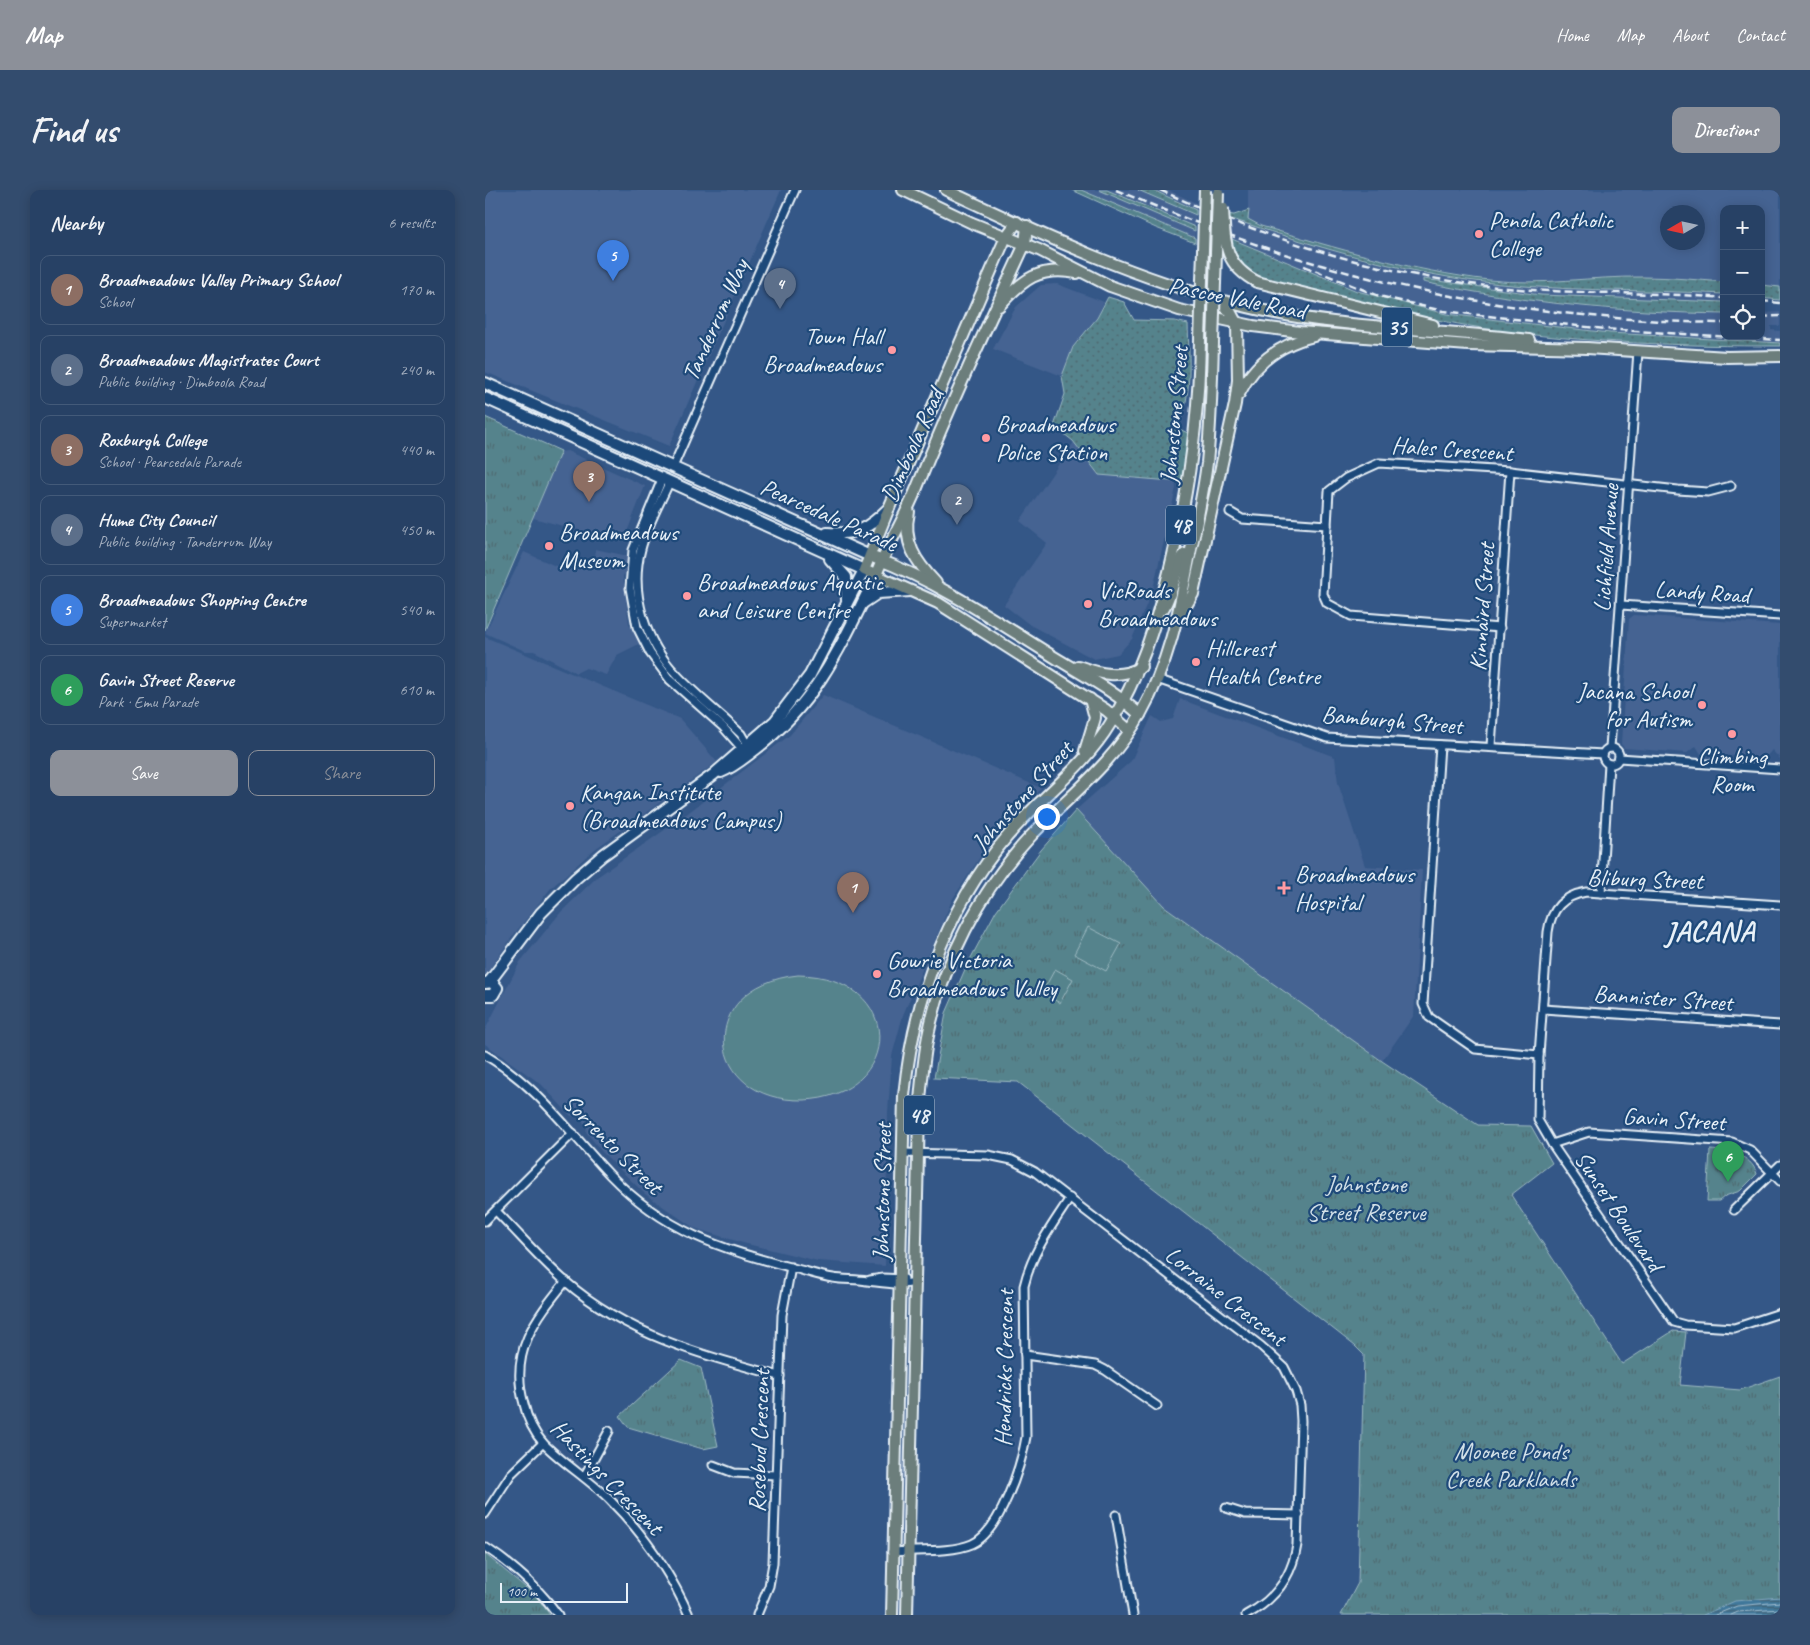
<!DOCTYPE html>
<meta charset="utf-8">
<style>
:root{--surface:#274165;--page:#334c6e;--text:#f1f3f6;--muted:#a4afbf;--line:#435a79;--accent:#8c9099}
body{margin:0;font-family:Caveat,sans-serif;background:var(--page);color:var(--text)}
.controls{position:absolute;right:15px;top:15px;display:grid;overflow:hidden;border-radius:10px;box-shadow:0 2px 12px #0003}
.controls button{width:45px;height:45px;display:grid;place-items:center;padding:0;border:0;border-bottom:1px solid var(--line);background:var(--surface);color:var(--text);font:25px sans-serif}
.compass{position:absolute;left:1175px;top:15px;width:45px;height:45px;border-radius:50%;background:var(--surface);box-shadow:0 2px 12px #0003;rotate:261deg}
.scale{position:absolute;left:15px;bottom:12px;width:128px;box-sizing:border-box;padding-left:5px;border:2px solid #e8f1f8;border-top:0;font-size:14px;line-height:18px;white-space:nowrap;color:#e8f1f8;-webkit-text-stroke:4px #1f4a7a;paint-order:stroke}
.you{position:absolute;left:561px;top:626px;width:18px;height:18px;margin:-12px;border:4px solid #fff;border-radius:50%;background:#1a73e8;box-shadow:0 0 0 8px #1a73e833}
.badge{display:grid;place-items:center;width:32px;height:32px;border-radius:50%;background:var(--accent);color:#fff;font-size:16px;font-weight:700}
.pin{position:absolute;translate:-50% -41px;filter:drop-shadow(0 1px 2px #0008)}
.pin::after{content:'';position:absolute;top:26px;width:18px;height:15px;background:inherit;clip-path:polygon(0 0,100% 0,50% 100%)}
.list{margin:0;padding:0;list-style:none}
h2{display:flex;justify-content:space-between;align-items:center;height:65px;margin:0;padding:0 20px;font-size:21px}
h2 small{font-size:16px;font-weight:400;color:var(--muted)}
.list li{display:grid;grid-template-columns:32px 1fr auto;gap:15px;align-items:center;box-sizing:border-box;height:70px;margin:0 10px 10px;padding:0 10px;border:1px solid var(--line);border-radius:10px}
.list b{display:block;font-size:19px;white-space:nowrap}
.list p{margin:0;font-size:16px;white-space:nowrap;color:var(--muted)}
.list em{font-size:16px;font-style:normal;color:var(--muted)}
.actions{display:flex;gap:10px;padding:15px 20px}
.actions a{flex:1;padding:11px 0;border:1px solid var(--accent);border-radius:10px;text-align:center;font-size:18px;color:var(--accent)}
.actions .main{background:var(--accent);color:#fff}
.icon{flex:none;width:28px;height:28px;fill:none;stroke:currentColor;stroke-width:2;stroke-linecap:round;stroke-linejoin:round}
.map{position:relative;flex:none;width:1295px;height:1425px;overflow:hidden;border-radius:10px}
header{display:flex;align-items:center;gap:30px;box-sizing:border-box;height:70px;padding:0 25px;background:var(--accent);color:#fff}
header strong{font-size:24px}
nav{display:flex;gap:28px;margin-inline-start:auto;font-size:18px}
.intro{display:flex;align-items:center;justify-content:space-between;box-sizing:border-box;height:120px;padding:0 30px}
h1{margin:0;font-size:35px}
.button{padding:12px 22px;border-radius:10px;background:var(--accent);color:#fff;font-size:18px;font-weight:700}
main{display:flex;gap:30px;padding:0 30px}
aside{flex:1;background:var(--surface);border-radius:10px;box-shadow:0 2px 12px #0003}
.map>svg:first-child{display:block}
.built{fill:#456392;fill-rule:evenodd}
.grass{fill:url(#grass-dots);stroke:#9ebac2}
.park{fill:url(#park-tufts);stroke:#9ebac2}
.pitch{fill:#55838c;stroke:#9ebac2}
.water{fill:url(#water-rules);stroke:#83a8c0}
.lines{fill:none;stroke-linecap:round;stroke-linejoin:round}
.shore{stroke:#a5c1d3;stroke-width:1}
.street-casing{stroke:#e8f1f8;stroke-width:11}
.secondary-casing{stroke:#e8f1f8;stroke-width:14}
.primary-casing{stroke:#e8f1f8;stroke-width:14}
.street{stroke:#1f4a7a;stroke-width:7}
.secondary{stroke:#1f4a7a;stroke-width:10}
.primary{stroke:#6c7e7c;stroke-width:10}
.rail{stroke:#e8f1f8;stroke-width:2.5;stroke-dasharray:8 4;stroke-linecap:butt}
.primary-bridge-casing{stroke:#e8f1f8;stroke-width:14;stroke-linecap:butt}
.primary-bridge{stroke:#6c7e7c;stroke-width:10}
.poi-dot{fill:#ff9aa2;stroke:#1f4a7a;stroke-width:2}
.labels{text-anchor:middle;stroke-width:4.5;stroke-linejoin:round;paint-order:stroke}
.shield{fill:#1f4a7a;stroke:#acbfd2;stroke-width:1}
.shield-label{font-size:22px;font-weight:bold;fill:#e8f1f8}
.poi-label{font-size:24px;fill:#e8f1f8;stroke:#1f4a7a;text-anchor:start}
.street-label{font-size:24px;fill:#e8f1f8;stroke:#1f4a7a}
.park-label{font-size:24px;fill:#d2e0e8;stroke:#1f4a7a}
.district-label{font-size:29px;font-weight:bold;letter-spacing:1px;fill:#e8f1f8;stroke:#1f4a7a}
</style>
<header>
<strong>Map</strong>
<nav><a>Home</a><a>Map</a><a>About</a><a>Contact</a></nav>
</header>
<div class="intro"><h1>Find us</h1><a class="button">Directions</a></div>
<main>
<aside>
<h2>Nearby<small>6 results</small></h2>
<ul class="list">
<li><span class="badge" style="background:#8d6e63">1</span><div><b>Broadmeadows Valley Primary School</b><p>School</p></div><em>170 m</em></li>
<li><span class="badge" style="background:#5c6f8a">2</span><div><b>Broadmeadows Magistrates Court</b><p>Public building · Dimboola Road</p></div><em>240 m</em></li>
<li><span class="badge" style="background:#8d6e63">3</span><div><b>Roxburgh College</b><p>School · Pearcedale Parade</p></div><em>440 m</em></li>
<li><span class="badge" style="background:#5c6f8a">4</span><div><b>Hume City Council</b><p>Public building · Tanderrum Way</p></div><em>450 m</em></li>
<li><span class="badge" style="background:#3f7fe0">5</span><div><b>Broadmeadows Shopping Centre</b><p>Supermarket</p></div><em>540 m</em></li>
<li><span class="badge" style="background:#2e9e5b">6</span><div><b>Gavin Street Reserve</b><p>Park · Emu Parade</p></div><em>610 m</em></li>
</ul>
<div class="actions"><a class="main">Save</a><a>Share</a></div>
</aside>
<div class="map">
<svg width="1295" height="1425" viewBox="0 0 1295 1425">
<defs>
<pattern id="grass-dots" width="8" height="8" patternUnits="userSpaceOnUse" patternTransform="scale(1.25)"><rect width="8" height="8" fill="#55838c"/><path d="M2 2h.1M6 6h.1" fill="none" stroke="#4f6b72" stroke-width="1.8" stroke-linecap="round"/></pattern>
<pattern id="park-tufts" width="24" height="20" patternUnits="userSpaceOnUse" patternTransform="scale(1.25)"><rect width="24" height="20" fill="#55838c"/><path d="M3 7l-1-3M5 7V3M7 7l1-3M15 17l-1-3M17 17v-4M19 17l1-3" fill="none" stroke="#4f6b72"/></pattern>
<pattern id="water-rules" width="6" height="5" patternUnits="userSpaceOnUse" patternTransform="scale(1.25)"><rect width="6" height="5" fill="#40789b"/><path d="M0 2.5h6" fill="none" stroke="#436072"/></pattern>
</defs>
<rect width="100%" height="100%" fill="#345787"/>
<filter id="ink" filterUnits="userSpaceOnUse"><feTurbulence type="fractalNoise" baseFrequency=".02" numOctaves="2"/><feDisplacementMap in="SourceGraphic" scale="10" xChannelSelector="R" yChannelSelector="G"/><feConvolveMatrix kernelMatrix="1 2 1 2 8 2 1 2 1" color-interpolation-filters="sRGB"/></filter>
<g filter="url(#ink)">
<g class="built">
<path d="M0,0H296L184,256L0,182Z"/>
<path d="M596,0H614L710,41V48Z"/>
<path d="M622,0H653L711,25L710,37Z"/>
<path d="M668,0H683L711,13V20Z"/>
<path d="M763,0H1295V97L1276,95V19H1239V92L1159,87L1034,92L1004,90L944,80L872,64L776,36L763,29ZM1182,22H1212V52H1182Z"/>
<path d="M741,27L875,69L983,90L1103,99L1239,104V112L1056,105L938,89V92L1114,119L1239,124V146H1276V123L1295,122V136H1286V140L1295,141V153L1125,143L961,124L929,118L872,101L742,47Z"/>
<path d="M572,94L619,112L612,128L588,157L577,186L508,159L531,117L556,95Z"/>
<path d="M589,252L614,285L690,291L691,298L668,399L647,449L633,464L609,469L545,435L519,415L562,353L535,331Z"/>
<path d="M82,261L160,296L138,352L48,328L74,262Z"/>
<path d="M110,359L143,366V380L138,386L144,434L154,454L132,465L121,485L101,478L91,483L49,461H40L0,443L39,362L73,377L111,370Z"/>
<path d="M1149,425L1295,435V569L1287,560L1280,568L1216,564L1211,556L1202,563L1139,558L1136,554L1141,476L1144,429Z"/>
<path d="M0,447L195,529L232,572L110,659L66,698L30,743L0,785Z"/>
<path d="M338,505L556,598L503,655L467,710L418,825L407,866L403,922L400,1076L333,1071L258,1053L209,1038L160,1004L118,963L101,942L102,936L92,926H86L56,894L0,854V840L35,772L76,722L112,687L191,632L305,545Z"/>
<path d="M695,509L850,567L853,593L880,676L937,680L929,825L897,871L679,716L591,620L646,571L667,526L676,532L688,529Z"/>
</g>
<g class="grass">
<path d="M587,0H596L710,48V53L671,38Z"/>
<path d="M614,0H622L710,37V41Z"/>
<path d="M653,0H668L711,20V25Z"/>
<path d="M764,20L763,29L776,36C851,58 927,81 1004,90C1056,96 1108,86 1159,87C1186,87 1212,90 1239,92V104C1153,99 1067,102 982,90C899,78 820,53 741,27V24L749,25Z"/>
<path d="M742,47L872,101L961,124L1125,143L1295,153V156C1198,156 1099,153 1003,139C926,127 849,107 773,89L755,76Z"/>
<path d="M938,89L1056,105L1239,112V124C1137,122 1037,113 938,92Z"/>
<path d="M1276,95L1295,97V110L1276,108Z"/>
<path d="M623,107L639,112L649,130L690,131L703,134C704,170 708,206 692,238L705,244L698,292L614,285L588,251L569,236L580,204L577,186L588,157L612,128Z"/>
</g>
<g class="park">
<path d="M0,227L76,261L0,440Z"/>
<path d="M591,620L679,716L897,871L993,935L1046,936L1067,973L1026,1005L1137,1174L1188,1141L1201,1142L1195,1195L1255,1200L1295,1186V1425H856L873,1393L879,1165L870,1156L533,892L449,888L461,823L481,777L511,721L556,660Z"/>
<path d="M1225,960C1243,961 1266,964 1272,984L1255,1001L1240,1006L1234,1011H1222Z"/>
<path d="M196,1170L216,1178L233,1256L218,1259L143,1237L135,1226Z"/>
<path d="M0,1364L51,1406L65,1425H0Z"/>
</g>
<g class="pitch">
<path d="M603,737L636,754L621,781L589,764Z"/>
<path d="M570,779L588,789L575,813L557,803Z"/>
<path d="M313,785C422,786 418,907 318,910C219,912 209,796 313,785Z"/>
</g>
<path class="water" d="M1295,1407V1425H1218L1250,1411Z"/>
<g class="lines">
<g class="shore">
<path d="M1230,1425L1252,1416L1295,1412"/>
<path d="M1246,1425L1253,1422L1295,1419"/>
</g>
<g class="street-casing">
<g id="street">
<path d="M188,277L310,0"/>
<path d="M177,289L148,360L145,398L152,437L165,463L185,490L238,537L259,561"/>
<path d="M184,293C174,315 162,336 156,359C144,403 161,453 192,485C212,506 235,524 256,544L264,558"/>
<path d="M745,322L757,329L842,335"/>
<path d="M1136,415L1295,426"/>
<path d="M1015,438L866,426L842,413L838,404L844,301L861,288L894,273L1025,281L1193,300L1223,302L1246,296"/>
<path d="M672,489L842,548L1118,564"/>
<path d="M955,555L938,814L944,827L990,859L1054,865"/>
<path d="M1006,556L1025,281"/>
<circle cx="1126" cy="566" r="8"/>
<path d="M1125,558L1153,161"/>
<path d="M1134,568L1295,579"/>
<path d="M1116,703L1124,574"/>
<path d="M1295,715L1101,702C1078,706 1066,719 1063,742L1054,865L1053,930L1067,954L1189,1132L1200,1135L1249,1138L1295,1123"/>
<path d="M1058,819L1295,835"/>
<path d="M0,865C52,895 85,943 125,985C180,1042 234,1058 308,1078C321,1081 335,1086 348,1088C359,1090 371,1089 382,1091C400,1093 413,1096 431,1092"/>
<path d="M1067,954L1104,942L1247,952L1265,960L1295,991"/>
<path d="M418,963L503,965L527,970L550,982L776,1156L799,1177L811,1201L815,1215L816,1231L812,1355C807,1387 790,1410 761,1425"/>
<path d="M1249,1020L1295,975"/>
<path d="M11,1021C34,1044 56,1070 80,1091C142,1145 218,1166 295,1186"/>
<path d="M0,1031L88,943"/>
<path d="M385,1090L398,1088L419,1089"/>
<path d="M81,1091C50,1129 24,1162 39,1214C42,1228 49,1243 59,1254C79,1274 105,1290 125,1310C159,1344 185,1382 204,1425"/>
<path d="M540,1165L610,1175L620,1180L672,1216"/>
<path d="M228,1275L249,1283L291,1285"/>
<path d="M99,1287L124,1241"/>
<path d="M741,1318L760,1324L814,1325"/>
<path d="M0,1324L26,1284L58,1253"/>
<path d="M631,1325L648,1425"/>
<path d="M0,1357C29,1376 53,1397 73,1425"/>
<path d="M407,1362C430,1360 466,1363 487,1354C515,1342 536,1276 541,1247L539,1096C547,1062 566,1037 585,1008"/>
<path d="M272,1425L284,1396L288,1373L297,1125L306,1077"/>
</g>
</g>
<g class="secondary-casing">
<g id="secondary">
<path d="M0,193L385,366"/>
<path d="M0,208L379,380L325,485L290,531L228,585L118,665L91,688L56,723L5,791"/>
<path d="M342,343C372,345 383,339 404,318"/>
<path d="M345,369L361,387L362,410"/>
<path d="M378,413L393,403L425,401"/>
<path d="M236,582C249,577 259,568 271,559C333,511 357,454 391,385"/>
<path d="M0,793L7,792L12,798L8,805H0"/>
</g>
</g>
<g class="primary-casing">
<g id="primary">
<path d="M418,0L487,33L554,60L625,96L694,120L768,136L815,142L983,155L1102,158L1242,167L1295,166"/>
<path d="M461,0C556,45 652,89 754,115C848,139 948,138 1044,150"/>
<path d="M532,32L521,47L513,65L404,318L379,380L453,413L621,520L645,541"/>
<path d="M772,92L948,135"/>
<path d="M514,116C538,89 554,76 592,83"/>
<path d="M754,204C769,173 796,154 829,146"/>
<path d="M424,322C417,352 431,372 451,393"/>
<path d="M390,368C456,393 514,433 574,470C602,487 631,502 655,525"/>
<path d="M391,385C403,354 421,326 433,295C466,213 503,134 540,54L542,36"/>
<path d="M678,419C688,405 693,369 700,364L705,365"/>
<path d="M695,426L708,404L750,214L753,190L752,134L745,121L733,112"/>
<path d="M593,476C615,484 635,489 656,477"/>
<path d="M600,561L610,528L605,509"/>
<path d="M407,1425L419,906C429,804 466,704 538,629C568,598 602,572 625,534C655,486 670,436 684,382C704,303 714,231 715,150"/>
<path d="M422,1425L434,923C436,897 438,871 443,846C457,774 495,701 545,647C583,607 629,573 656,523C683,475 694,423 704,369C711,337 718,305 722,273C726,233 727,193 728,153"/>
</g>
</g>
<use href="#street" class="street"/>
<use href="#secondary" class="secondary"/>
<use href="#primary" class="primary"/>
<g class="rail">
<path d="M631,0C698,28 766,55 836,75C967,113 1103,131 1239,133"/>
<path d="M675,0C781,49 895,85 1012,97C1087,105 1163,101 1239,108"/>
<path d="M819,76L894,106L958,121L1120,139L1295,150"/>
<path d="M1276,111L1295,113"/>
<path d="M1276,127L1295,126"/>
</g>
<g class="primary-bridge-casing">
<g id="primary-bridge">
<path d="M738,18C740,52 738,74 772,92"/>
<path d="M715,150L720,0"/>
<path d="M728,153L733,3"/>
</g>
</g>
<use href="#primary-bridge" class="primary-bridge"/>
</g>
</g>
<g class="poi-dot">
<circle cx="994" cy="44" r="5"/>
<circle cx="407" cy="160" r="5"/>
<circle cx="501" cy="248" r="5"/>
<circle cx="64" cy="356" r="5"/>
<circle cx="202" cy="406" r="5"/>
<circle cx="603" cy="414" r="5"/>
<circle cx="711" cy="472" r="5"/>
<circle cx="1217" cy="515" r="5"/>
<circle cx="1247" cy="544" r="5"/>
<circle cx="85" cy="616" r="5"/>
<path d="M796.5 690.5h5v5h5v5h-5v5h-5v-5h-5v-5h5z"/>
<circle cx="392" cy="784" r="5"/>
</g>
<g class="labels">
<g class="shield">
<rect x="897" y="117.5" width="30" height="39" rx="4"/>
<rect x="681" y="315.5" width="30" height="39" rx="4"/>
<rect x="419" y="905.5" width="30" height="39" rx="4"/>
</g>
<g class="shield-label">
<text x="912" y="145">35</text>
<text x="696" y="343">48</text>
<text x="434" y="933">48</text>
</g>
<g class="poi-label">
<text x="1004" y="38">Penola Catholic<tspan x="1004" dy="28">College</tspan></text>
<text x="397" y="154" text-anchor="end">Town Hall<tspan x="397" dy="28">Broadmeadows</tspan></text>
<text x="511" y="242">Broadmeadows<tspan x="511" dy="28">Police Station</tspan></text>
<text x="74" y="350">Broadmeadows<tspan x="74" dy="28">Museum</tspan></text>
<text x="212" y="400">Broadmeadows Aquatic<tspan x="212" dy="28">and Leisure Centre</tspan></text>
<text x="613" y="408">VicRoads<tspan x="613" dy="28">Broadmeadows</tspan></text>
<text x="721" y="466">Hillcrest<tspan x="721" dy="28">Health Centre</tspan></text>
<text x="1207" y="509" text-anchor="end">Jacana School<tspan x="1207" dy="28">for Autism</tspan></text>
<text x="1247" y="574" text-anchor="middle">Climbing<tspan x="1247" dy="28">Room</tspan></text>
<text x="95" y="610">Kangan Institute<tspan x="95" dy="28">(Broadmeadows Campus)</tspan></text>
<text x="810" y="692">Broadmeadows<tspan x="810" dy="28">Hospital</tspan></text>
<text x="402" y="778">Gowrie Victoria<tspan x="402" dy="28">Broadmeadows Valley</tspan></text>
</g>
<g class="street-label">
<text transform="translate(752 108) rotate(11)" y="8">Pascoe Vale Road</text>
<text transform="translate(230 130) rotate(-66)" y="8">Tanderrum Way</text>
<text transform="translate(689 225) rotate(-85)" y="8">Johnstone Street</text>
<text transform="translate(427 255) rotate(-66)" y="8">Dimboola Road</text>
<text transform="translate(967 259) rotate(4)" y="8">Hales Crescent</text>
<text transform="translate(344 325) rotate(24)" y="8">Pearcedale Parade</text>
<text transform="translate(1121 358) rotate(-86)" y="8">Lichfield Avenue</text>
<text transform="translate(1217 402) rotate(4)" y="8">Landy Road</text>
<text transform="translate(997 417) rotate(-86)" y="8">Kinnaird Street</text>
<text transform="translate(907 530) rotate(5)" y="8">Bamburgh Street</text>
<text transform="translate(537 606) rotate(-48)" y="8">Johnstone Street</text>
<text transform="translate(1160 689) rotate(2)" y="8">Bliburg Street</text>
<text transform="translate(1178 808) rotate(4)" y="8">Bannister Street</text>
<text transform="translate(1189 929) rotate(4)" y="8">Gavin Street</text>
<text transform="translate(128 954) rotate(45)" y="8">Sorrento Street</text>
<text transform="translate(397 1002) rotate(-89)" y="8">Johnstone Street</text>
<text transform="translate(1134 1021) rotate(56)" y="8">Sunset Boulevard</text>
<text transform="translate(741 1106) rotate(38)" y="8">Lorraine Crescent</text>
<text transform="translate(519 1178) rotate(-89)" y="8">Hendricks Crescent</text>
<text transform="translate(274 1251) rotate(-88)" y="8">Rosebud Crescent</text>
<text transform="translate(122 1287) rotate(46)" y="8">Hastings Crescent</text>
</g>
<g class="park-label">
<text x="881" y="1002">Johnstone<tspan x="881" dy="28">Street Reserve</tspan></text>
<text x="1026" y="1269">Moonee Ponds<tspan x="1026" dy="28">Creek Parklands</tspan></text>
</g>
<g class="district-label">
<text x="1225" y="751">JACANA</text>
</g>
</g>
</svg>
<div class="controls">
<button>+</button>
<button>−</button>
<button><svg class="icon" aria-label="locate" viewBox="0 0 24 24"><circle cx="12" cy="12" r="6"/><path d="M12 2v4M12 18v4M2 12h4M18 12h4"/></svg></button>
</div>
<svg class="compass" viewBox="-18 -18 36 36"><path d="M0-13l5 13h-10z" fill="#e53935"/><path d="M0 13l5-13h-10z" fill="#a4afbf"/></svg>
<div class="scale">100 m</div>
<div class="you"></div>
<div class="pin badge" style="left:368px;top:723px;background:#8d6e63">1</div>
<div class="pin badge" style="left:472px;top:335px;background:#5c6f8a">2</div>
<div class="pin badge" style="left:104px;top:312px;background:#8d6e63">3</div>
<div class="pin badge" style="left:295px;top:119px;background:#5c6f8a">4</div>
<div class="pin badge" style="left:128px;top:91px;background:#3f7fe0">5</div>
<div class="pin badge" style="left:1243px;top:992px;background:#2e9e5b">6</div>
</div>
</main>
